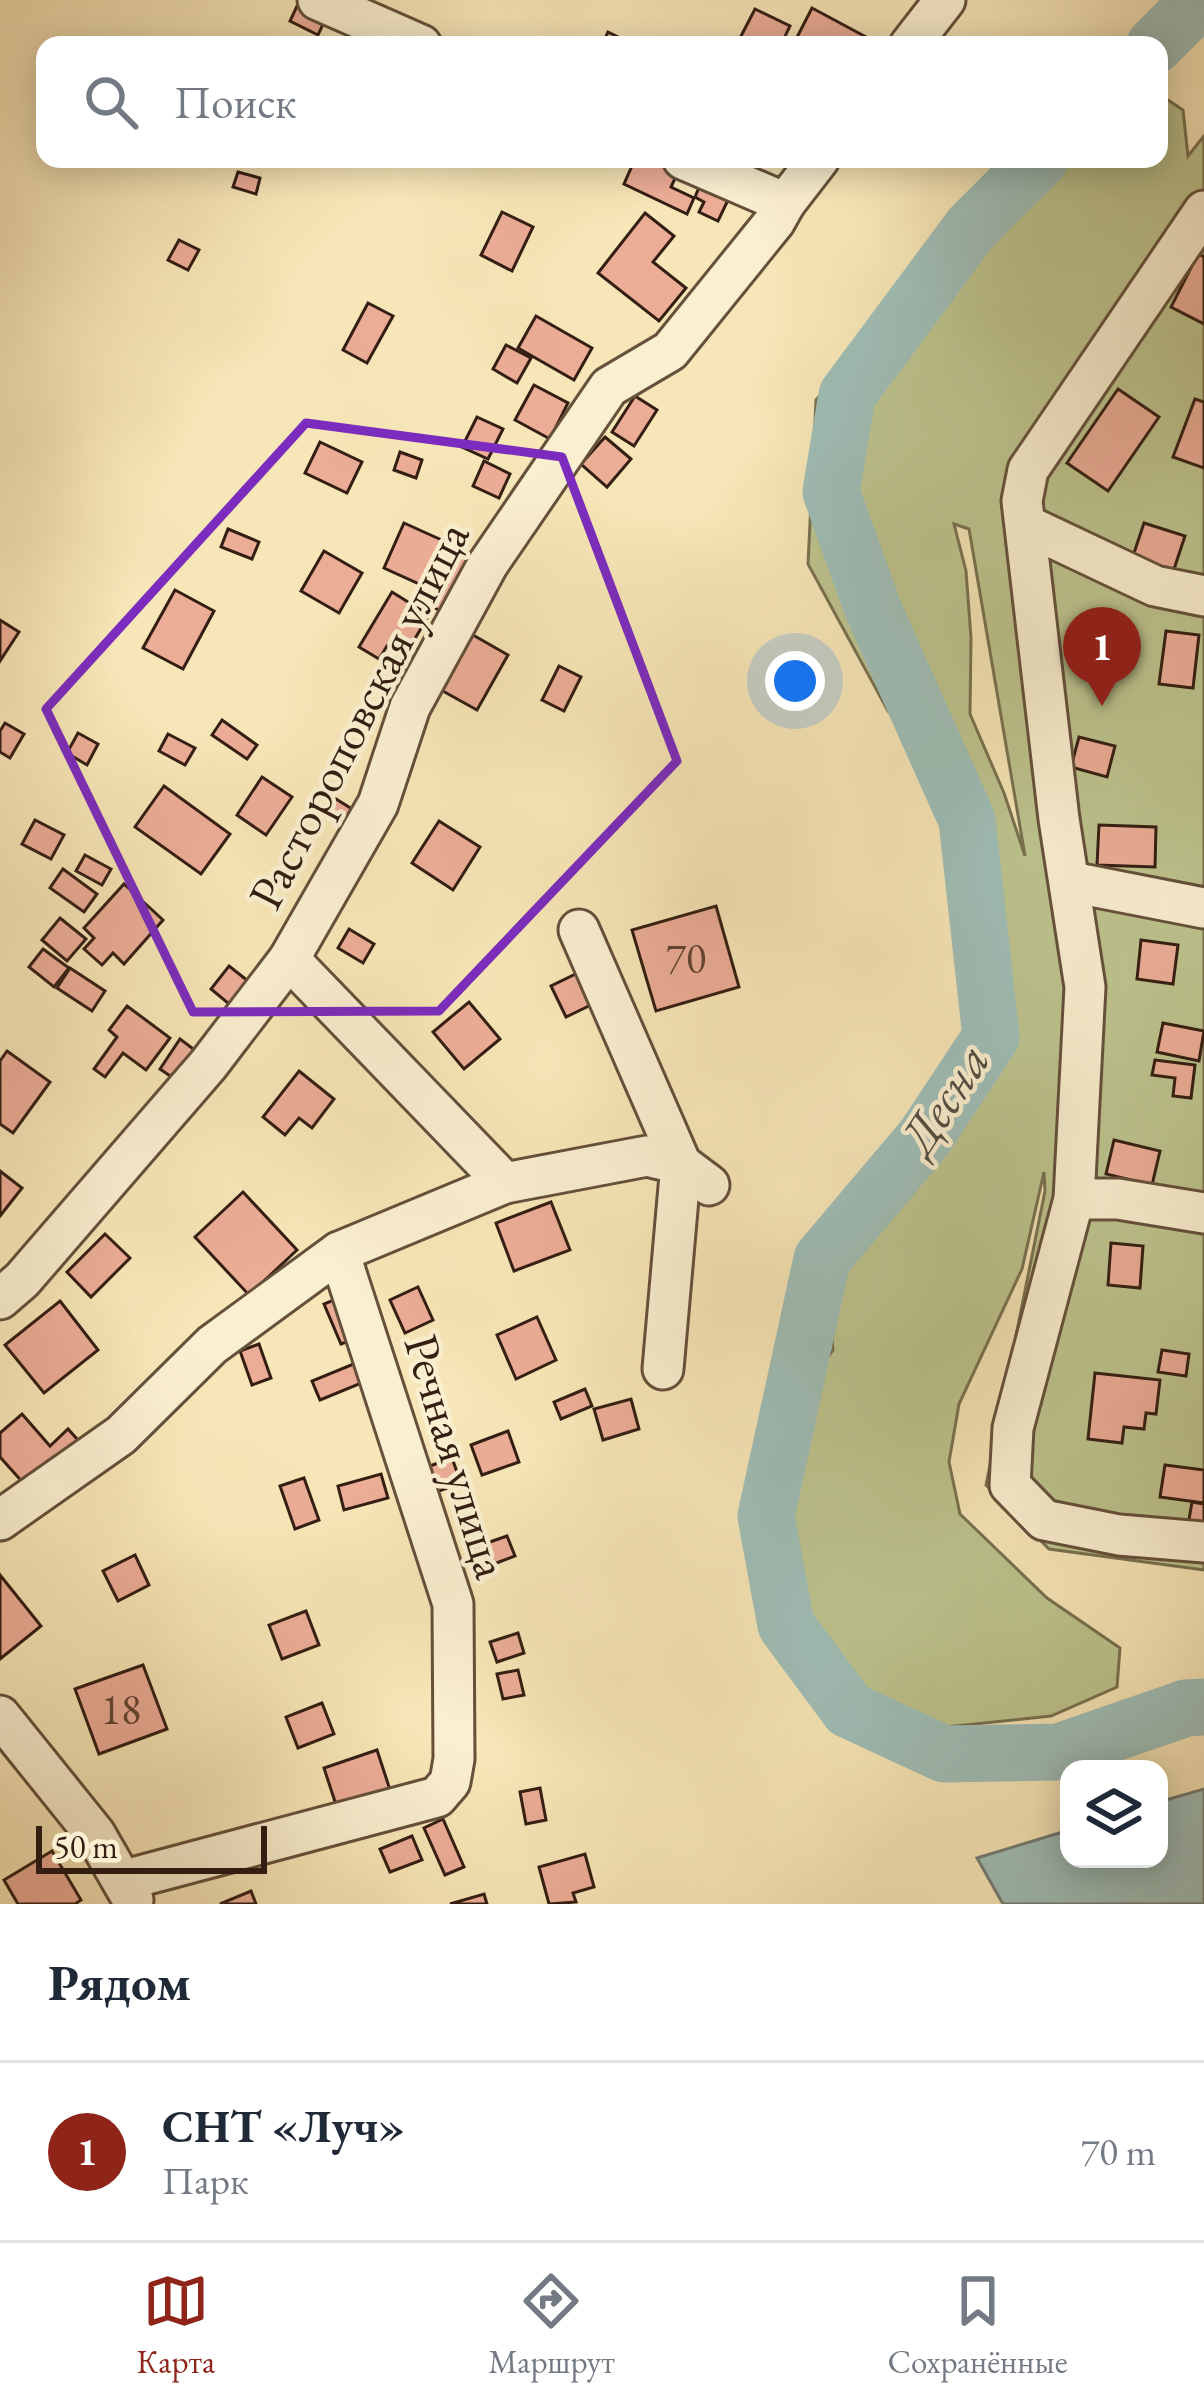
<!DOCTYPE html>
<html lang="ru">
<meta charset="utf-8">
<style>
:root{--surface:#fff;--page:#f2f2f3;--text:#1f2937;--muted:#747a83;--line:#e0e1e3;--accent:#8f2418}
body{margin:0;font-family:"EB Garamond",serif;background:var(--page);color:var(--text)}
.controls{position:absolute;right:36px;bottom:36px;display:grid;overflow:hidden;border-radius:24px;box-shadow:0 6px 30px #0003}
.controls button{width:108px;height:108px;display:grid;place-items:center;padding:0;border:0;border-bottom:3px solid var(--line);background:var(--surface);color:var(--text);font:60px sans-serif}
.scale{position:absolute;left:36px;bottom:30px;width:231px;box-sizing:border-box;padding-left:12px;border:6px solid #341e12;border-top:0;font-size:33px;line-height:42px;white-space:nowrap;color:#341e12;-webkit-text-stroke:9px #faefd0;paint-order:stroke}
.you{position:absolute;left:795px;top:681px;width:42px;height:42px;margin:-30px;border:9px solid #fff;border-radius:50%;background:#1a73e8;box-shadow:0 0 0 18px #1a73e833}
.badge{display:grid;place-items:center;width:78px;height:78px;border-radius:50%;background:var(--accent);color:#fff;font-size:39px;font-weight:700}
.pin{position:absolute;translate:-50% -99px;filter:drop-shadow(0 3px 6px #0008)}
.pin::after{content:'';position:absolute;top:63px;width:42px;height:36px;background:inherit;clip-path:polygon(0 0,100% 0,50% 100%)}
.list{margin:0;padding:0;list-style:none}
h2{display:flex;justify-content:space-between;align-items:center;height:156px;margin:0;padding:0 48px;font-size:51px}
h2 small{font-size:39px;font-weight:400;color:var(--muted)}
.list li{display:grid;grid-template-columns:78px 1fr auto;gap:36px;align-items:center;box-sizing:border-box;height:180px;padding:0 48px;border-top:3px solid var(--line)}
.list b{display:block;font-size:45px;white-space:nowrap}
.list p{margin:0;font-size:39px;white-space:nowrap;color:var(--muted)}
.list em{font-size:39px;font-style:normal;color:var(--muted)}
.icon{flex:none;width:66px;height:66px;fill:none;stroke:currentColor;stroke-width:2;stroke-linecap:round;stroke-linejoin:round}
.map{position:relative;flex:none;width:1204px;height:1904px;overflow:hidden}
.search{position:absolute;background:var(--surface);box-shadow:0 6px 30px #0003;left:36px;right:36px;top:36px;height:132px;display:flex;align-items:center;gap:30px;box-sizing:border-box;padding:0 42px;border-radius:24px;color:var(--muted);font-size:45px}
.sheet{height:336px;background:var(--surface)}
nav{display:flex;justify-content:space-around;align-items:center;box-sizing:border-box;height:168px;border-top:3px solid var(--line);background:var(--surface);font-size:33px;color:var(--muted)}
nav a{display:grid;justify-items:center;gap:6px}
nav .on{color:var(--accent)}
.map>svg:first-child{display:block}
.green{fill:#bdc48e;stroke:#787150;stroke-width:3;fill-rule:evenodd}
.water{fill:#9fbeb7;stroke:#747e75;stroke-width:3}
.lines{fill:none;stroke-linecap:round;stroke-linejoin:round}
.river{stroke:#9fbeb7;stroke-width:57}
.building{fill:#ecad97;stroke:#341e12;stroke-width:3}
.minor-casing{stroke:#65503b;stroke-width:45}
.minor{stroke:#faefd0;stroke-width:39}
.marked{fill:none;stroke:#7b2cbf;stroke-width:9;stroke-linejoin:round}
.labels{text-anchor:middle;stroke-width:9;stroke-linejoin:round;paint-order:stroke}
.number-label{font-size:42px;fill:#624233}
.street-label{font-size:48px;fill:#341e12;stroke:#faefd0}
.water-label{font-size:51px;font-style:italic;fill:#544e44;stroke:#faefd0}
</style>
<div class="map">
<svg width="1204" height="1904" viewBox="0 0 1204 1904">
<rect width="100%" height="100%" fill="#f7e6b7"/>
<filter id="stains"><feTurbulence type="fractalNoise" baseFrequency=".00167" numOctaves="4"/><feColorMatrix values="0 0 0 0 .2 0 0 0 0 .09 0 0 0 0 .02 0 0 0 .5 -.17"/></filter>
<radialGradient id="worn" r=".72"><stop offset=".6" stop-color="#630" stop-opacity="0"/><stop offset="1" stop-color="#630" stop-opacity=".3"/></radialGradient>
<path class="green" d="M1159,94L1183,110L1188,156L1204,136V1570L1049,1549L986,1485L1045,1191L1044,1172L1022,1269L959,1404L949,1462L960,1514L1047,1598L1120,1648L1117,1687L1051,1716L946,1727L865,1703L799,1618L774,1514L779,1414L791,1374L817,1372L833,1350L829,1307L844,1242L945,1134L998,990L987,897L968,805L888,711L808,564L816,400L974,206L1018,159H1159ZM954,524L969,529L1025,856L1004,793L970,714L971,638L966,571Z"/>
<path class="water" d="M1204,1789V1904H1003L977,1858L1069,1830V1859H1159V1802Z"/>
<g class="lines">
<g class="river">
<path d="M1155,45L1200,0"/>
<path d="M1040,159L971,228L847,395L831,492L873,609L967,820L991,1037L925,1137L822,1259L766,1516L786,1625L849,1710L944,1754L1059,1752L1186,1708L1204,1707"/>
</g>
</g>
<g class="building">
<path d="M297,6L325,20L318,35L290,21Z"/>
<path d="M812,8L881,45H793Z"/>
<path d="M755,9L790,26L781,45L738,42Z"/>
<path d="M608,32L626,41L624,45H602Z"/>
<path d="M635,159H651L678,172L671,187L694,198L687,214L624,184Z"/>
<path d="M238,172L260,178L256,194L233,187Z"/>
<path d="M700,185L729,198L718,221L699,212L704,202L695,197Z"/>
<path d="M502,212L533,227L512,271L481,255Z"/>
<path d="M645,213L674,236L653,262L686,288L659,321L598,273Z"/>
<path d="M179,240L199,250L188,270L168,260Z"/>
<path d="M1198,254L1204,257V324L1171,307Z"/>
<path d="M368,303L393,316L367,363L343,350Z"/>
<path d="M536,316L592,348L574,380L518,348Z"/>
<path d="M506,345L531,358L517,383L493,369Z"/>
<path d="M534,385L568,403L550,439L515,420Z"/>
<path d="M1118,389L1159,417L1108,491L1067,463Z"/>
<path d="M635,396L657,410L634,446L612,432Z"/>
<path d="M1195,399L1204,402V468L1173,457Z"/>
<path d="M477,417L503,429L488,459L462,447Z"/>
<path d="M605,437L631,459L607,487L581,464Z"/>
<path d="M320,442L362,462L347,493L305,473Z"/>
<path d="M400,452L422,460L416,478L394,470Z"/>
<path d="M484,461L510,474L499,498L473,486Z"/>
<path d="M404,523L477,556L450,615L413,598L419,584L384,568Z"/>
<path d="M1144,523L1185,536L1170,581L1129,568Z"/>
<path d="M228,529L259,542L252,559L221,547Z"/>
<path d="M324,551L362,573L339,613L301,591Z"/>
<path d="M175,590L214,611L183,669L143,648Z"/>
<path d="M392,592L429,615L404,657L387,646L379,659L359,647Z"/>
<path d="M0,620L19,632L0,661Z"/>
<path d="M1166,631L1199,635L1193,688L1159,684Z"/>
<path d="M473,635L508,655L477,710L441,690Z"/>
<path d="M559,666L581,677L564,711L542,700Z"/>
<path d="M222,720L257,745L247,759L212,735Z"/>
<path d="M5,723L24,734L10,758L0,752V731Z"/>
<path d="M78,733L98,744L87,765L67,753Z"/>
<path d="M168,734L195,748L185,765L159,751Z"/>
<path d="M1079,737L1115,746L1107,777L1071,767Z"/>
<path d="M262,777L292,797L266,835L237,815Z"/>
<path d="M164,786L230,834L201,874L135,827Z"/>
<path d="M336,799L360,814L350,828L326,813Z"/>
<path d="M35,820L64,835L51,859L22,844Z"/>
<path d="M439,821L480,847L453,890L412,863Z"/>
<path d="M1099,825L1156,827L1155,867L1097,865Z"/>
<path d="M85,855L111,869L102,885L76,871Z"/>
<path d="M63,869L97,894L84,912L50,888Z"/>
<path d="M124,884L163,920L124,964L113,953L102,965L84,949L94,938L84,928Z"/>
<path d="M716,906L739,987L656,1011L632,930Z"/>
<path d="M60,918L86,939L67,961L42,940Z"/>
<path d="M349,929L374,944L363,963L338,948Z"/>
<path d="M1141,940L1178,945L1173,984L1137,979Z"/>
<path d="M43,949L69,968L54,987L29,967Z"/>
<path d="M229,966L248,981L229,1004L211,989Z"/>
<path d="M70,968L105,991L92,1011L57,988Z"/>
<path d="M588,968L603,999L566,1017L551,986Z"/>
<path d="M469,1002L500,1039L464,1069L433,1032Z"/>
<path d="M127,1006L170,1038L146,1070L123,1053L105,1077L94,1069L117,1037L109,1030Z"/>
<path d="M1163,1023L1204,1031L1199,1061L1157,1052Z"/>
<path d="M180,1039L196,1051L176,1080L160,1069Z"/>
<path d="M7,1051L50,1082L13,1133L0,1124V1061Z"/>
<path d="M1155,1060L1195,1065L1191,1098L1173,1096L1175,1078L1152,1075Z"/>
<path d="M299,1071L334,1099L312,1128L299,1118L285,1135L263,1117Z"/>
<path d="M1114,1140L1160,1151L1152,1185L1106,1174Z"/>
<path d="M0,1171L22,1188L0,1216Z"/>
<path d="M243,1192L297,1250L249,1295L195,1237Z"/>
<path d="M551,1202L570,1250L514,1271L496,1223Z"/>
<path d="M105,1234L130,1258L91,1297L67,1272Z"/>
<path d="M1111,1243L1143,1246L1140,1288L1108,1285Z"/>
<path d="M418,1287L433,1320L405,1333L390,1300Z"/>
<path d="M341,1297L357,1338L341,1344L324,1304Z"/>
<path d="M60,1301L98,1350L44,1393L5,1345Z"/>
<path d="M537,1317L556,1360L516,1379L497,1335Z"/>
<path d="M259,1344L271,1378L252,1385L240,1351Z"/>
<path d="M1162,1350L1189,1354L1186,1376L1158,1372Z"/>
<path d="M356,1363L364,1382L320,1400L312,1381Z"/>
<path d="M1095,1373L1160,1380L1156,1414L1146,1413L1144,1429L1124,1427L1122,1443L1088,1439Z"/>
<path d="M585,1389L592,1406L561,1419L554,1402Z"/>
<path d="M631,1399L639,1429L603,1440L594,1409Z"/>
<path d="M22,1414L50,1446L68,1429L94,1458L42,1504L0,1457V1433Z"/>
<path d="M508,1431L519,1462L482,1475L471,1445Z"/>
<path d="M452,1458L461,1483L436,1492L427,1467Z"/>
<path d="M1165,1465L1204,1470V1503L1160,1497Z"/>
<path d="M381,1474L388,1498L344,1510L338,1486Z"/>
<path d="M304,1478L319,1520L295,1529L280,1486Z"/>
<path d="M1192,1502L1204,1504V1535L1187,1531Z"/>
<path d="M507,1536L515,1556L478,1570L470,1549Z"/>
<path d="M135,1555L149,1585L118,1601L103,1571Z"/>
<path d="M0,1575L41,1626L0,1659Z"/>
<path d="M306,1611L319,1645L282,1659L269,1625Z"/>
<path d="M518,1633L524,1653L497,1662L490,1642Z"/>
<path d="M143,1665L167,1729L99,1754L75,1689Z"/>
<path d="M518,1670L524,1695L503,1699L497,1674Z"/>
<path d="M322,1703L334,1734L298,1748L286,1717Z"/>
<path d="M377,1750L393,1799L340,1817L324,1768Z"/>
<path d="M540,1788L546,1820L526,1824L520,1792Z"/>
<path d="M443,1819L464,1867L445,1875L424,1828Z"/>
<path d="M412,1836L422,1860L390,1872L380,1849Z"/>
<path d="M52,1851L81,1900L75,1904H18L4,1880Z"/>
<path d="M585,1854L594,1887L573,1893L576,1902L549,1904L539,1867Z"/>
<path d="M251,1891L256,1904H220Z"/>
<path d="M484,1894L487,1904H450Z"/>
</g>
<g class="lines">
<g class="minor-casing">
<g id="minor">
<path d="M318,0L421,45"/>
<path d="M910,45L945,0"/>
<path d="M683,159L785,203L819,159"/>
<path d="M1204,211L1028,470L1022,501L1059,819L1085,987L1074,1199L1013,1428L1010,1485L1044,1520L1119,1535L1204,1542"/>
<path d="M1026,525L1155,586L1204,596"/>
<path d="M1071,882L1204,908"/>
<path d="M579,930L681,1164L709,1185"/>
<path d="M289,959L505,1183L647,1156L681,1164L663,1369"/>
<path d="M1074,1199H1118L1204,1213"/>
<path d="M0,1299L22,1280L208,1065L289,959L378,804L410,707L488,564L609,387L670,351L775,221L785,203"/>
<path d="M0,1520L121,1435L212,1345L339,1252L505,1183"/>
<path d="M0,1716L95,1834L133,1900"/>
<path d="M125,1880L437,1797L450,1782L454,1759L453,1604L339,1252"/>
</g>
</g>
<use href="#minor" class="minor"/>
</g>
<path class="marked" d="M306,423L562,457L677,761L439,1011L193,1012L46,709Z"/>
<g class="labels">
<g class="number-label">
<text x="686" y="973">70</text>
<text x="121" y="1724">18</text>
</g>
<g class="street-label">
<text transform="translate(358 715) rotate(-63)" y="17">Растороповская улица</text>
<text transform="translate(457 1456) rotate(73)" y="17">Речная улица</text>
</g>
<g class="water-label">
<text transform="translate(944 1098) rotate(-57)" y="18">Десна</text>
</g>
</g>
<rect width="100%" height="100%" filter="url(#stains)"/>
<rect width="100%" height="100%" fill="url(#worn)"/>
</svg>
<div class="controls">
<button><svg class="icon" aria-label="layers" viewBox="0 0 24 24"><path d="M12 4l9 5-9 5-9-5zM3 14l9 5 9-5"/></svg></button>
</div>
<div class="scale">50 m</div>
<div class="you"></div>
<div class="pin badge" style="left:1102px;top:706px">1</div>
<div class="search"><svg class="icon" aria-label="search" viewBox="0 0 24 24"><circle cx="10" cy="10" r="6"/><path d="M15 15l6 6"/></svg>Поиск</div>
</div>
<section class="sheet">
<h2>Рядом<small></small></h2>
<ul class="list">
<li><span class="badge">1</span><div><b>СНТ «Луч»</b><p>Парк</p></div><em>70 m</em></li>
</ul>
</section>
<nav>
<a class="on"><svg class="icon" aria-label="map" viewBox="0 0 24 24"><path d="M3 6l6-2 6 2 6-2v14l-6 2-6-2-6 2zM9 4v14M15 6v14"/></svg>Карта</a>
<a><svg class="icon" aria-label="directions" viewBox="0 0 24 24"><path d="M12 3l9 9-9 9-9-9zM9 14v-3h6M13 9l2 2-2 2"/></svg>Маршрут</a>
<a><svg class="icon" aria-label="saved" viewBox="0 0 24 24"><path d="M7 4h10v16l-5-4-5 4z"/></svg>Сохранённые</a>
</nav>
